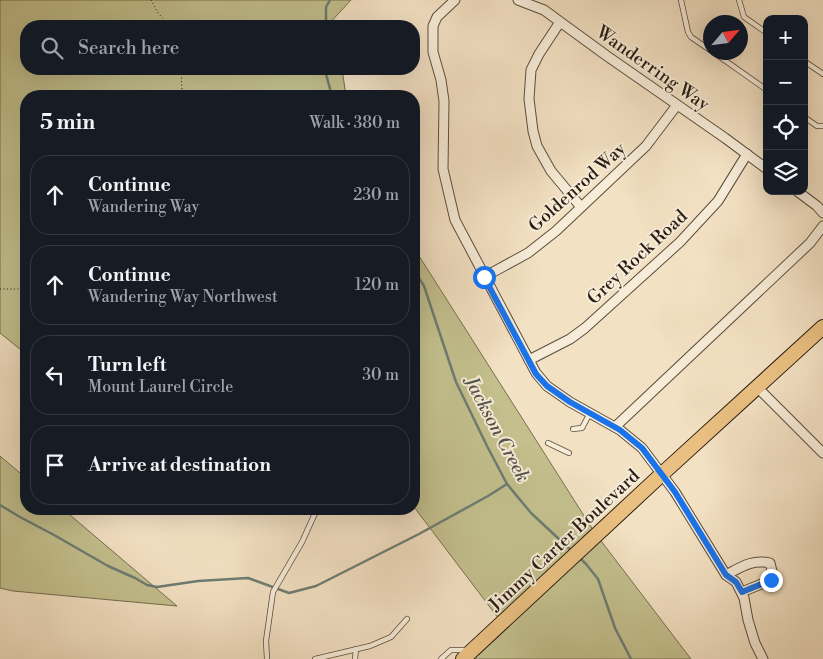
<!DOCTYPE html>
<meta charset="utf-8">
<style>
:root{--surface:#171b24;--page:#20242c;--text:#f1f3f6;--muted:#9ea1a6;--line:#363941}
body{margin:0;font-family:"Libre Bodoni",serif;background:var(--page);color:var(--text)}
.controls{position:absolute;right:15px;top:15px;display:grid;overflow:hidden;border-radius:10px;box-shadow:0 5px 20px #0002}
.controls button{width:45px;height:45px;display:grid;place-items:center;padding:0;border:0;border-bottom:1px solid var(--line);background:var(--surface);color:var(--text);font:25px sans-serif}
.compass{position:absolute;left:703px;top:15px;width:45px;height:45px;border-radius:50%;background:var(--surface);box-shadow:0 5px 20px #0002;rotate:62deg}
.stop{position:absolute;width:15px;height:15px;margin:-11px;border:4px solid #1a73e8;border-radius:50%;background:#fff}
.stop.end{background:#1a73e8;border-color:#fff;box-shadow:0 1px 5px #0008}
.list{margin:0;padding:0;list-style:none}
h2{display:flex;justify-content:space-between;align-items:center;height:65px;margin:0;padding:0 20px;font-size:21px}
h2 small{font-size:16px;font-weight:400;color:var(--muted)}
.list li{display:grid;grid-template-columns:32px 1fr auto;gap:15px;align-items:center;box-sizing:border-box;height:80px;margin:0 10px 10px;padding:0 10px;border:1px solid var(--line);border-radius:20px}
.list b{display:block;font-size:19px;white-space:nowrap}
.list p{margin:0;font-size:16px;white-space:nowrap;color:var(--muted)}
.list em{font-size:16px;font-style:normal;color:var(--muted)}
.icon{flex:none;width:28px;height:28px;fill:none;stroke:currentColor;stroke-width:2;stroke-linecap:round;stroke-linejoin:round}
.map{position:relative;flex:none;width:823px;height:659px;overflow:hidden}
.search{position:absolute;background:var(--surface);box-shadow:0 5px 20px #0002;left:20px;top:20px;width:400px;height:55px;display:flex;align-items:center;gap:12px;box-sizing:border-box;padding:0 18px;border-radius:20px;color:var(--muted);font-size:19px}
.panel{position:absolute;background:var(--surface);box-shadow:0 5px 20px #0002;left:20px;top:90px;width:400px;height:425px;border-radius:20px}
.map>svg:first-child{display:block}
.green{fill:#c3c08e;stroke:#766e50}
.lines{fill:none;stroke-linecap:round;stroke-linejoin:round}
.stream{stroke:#6d7d74;stroke-width:2.5}
.service-casing{stroke:#5c4d3f;stroke-width:6}
.minor-casing{stroke:#5c4d3f;stroke-width:11}
.primary-casing{stroke:#291c13;stroke-width:16}
.path{stroke:#291c13;stroke-width:1;stroke-dasharray:1 2.5;stroke-linecap:butt}
.service{stroke:#f7ecd8;stroke-width:4.5}
.minor{stroke:#f7ecd8;stroke-width:9}
.primary{stroke:#eac082;stroke-width:14}
.route{stroke:#1a73e8;stroke-width:6}
.labels{text-anchor:middle;stroke-width:4;stroke-linejoin:round;paint-order:stroke}
.street-label{font-size:18px;fill:#291c13;stroke:#f7ecd8}
.water-label{font-size:19px;font-style:italic;fill:#51544c;stroke:#f7ecd8}
</style>
<div class="map">
<svg width="823" height="659" viewBox="0 0 823 659">
<rect width="100%" height="100%" fill="#f3e1c3"/>
<filter id="stains"><feTurbulence type="fractalNoise" baseFrequency=".004" numOctaves="4"/><feColorMatrix values="0 0 0 0 .2 0 0 0 0 .09 0 0 0 0 .02 0 0 0 .5 -.17"/></filter>
<radialGradient id="worn" r=".72"><stop offset=".6" stop-color="#630" stop-opacity="0"/><stop offset="1" stop-color="#630" stop-opacity=".3"/></radialGradient>
<g class="green">
<path d="M0,0H351L327,26H26V69H342L346,96H26V354L0,333Z"/>
<path d="M414,248L595,533L691,659H462L502,623L414,507Z"/>
<path d="M0,456L26,478V509H63L177,606L13,591L0,588Z"/>
</g>
<g class="lines">
<g class="stream">
<path d="M326,26V7L330,0"/>
<path d="M326,69V74L332,96"/>
<path d="M414,270L424,286L456,382L487,446L507,484L531,513L573,552"/>
<path d="M0,505L20,517L54,535L108,566L135,578L147,585L157,587L198,581L248,578L289,593L316,586L419,534L488,496L507,484"/>
<path d="M579,557L586,564L598,579L615,628L631,659"/>
</g>
<g class="service-casing">
<g id="service">
<path d="M681,0L688,32L691,37L710,50"/>
<path d="M739,0L744,17L767,33"/>
<path d="M713,52L767,90"/>
<path d="M804,61L823,74"/>
<path d="M804,117L817,126H823"/>
<path d="M573,429L582,428L590,413"/>
<path d="M548,443L569,453"/>
<path d="M267,659L266,641L273,592L302,542L317,509"/>
<path d="M315,659L370,646L391,637L407,619"/>
<path d="M355,659L356,649"/>
<path d="M441,659L451,650H467"/>
</g>
</g>
<g class="minor-casing">
<g id="minor">
<path d="M455,0L437,17L433,26V52L441,80L444,101L443,169L455,220L536,373L547,386L570,402L620,430L642,448L675,492L726,575L736,582L744,598L748,620L755,643L763,659"/>
<path d="M518,0L544,10L607,56L725,138L767,169"/>
<path d="M560,22L539,54L531,70L529,99L533,131L537,146L551,171L581,207"/>
<path d="M797,191L817,206L823,213"/>
<path d="M484,277L528,253L556,231L646,146L677,105"/>
<path d="M529,360L570,339L585,328L680,242L718,201L747,154"/>
<path d="M757,387L823,453"/>
<path d="M615,427L810,243L823,226"/>
<path d="M726,575C741,567 752,559 770,563L773,575L771,580L742,592"/>
</g>
</g>
<g class="primary-casing">
<path id="primary" d="M463,659L662,474L823,327"/>
</g>
<g class="path">
<path d="M151,0L158,13L170,26"/>
<path d="M181,96L182,91L181,69"/>
<path d="M0,289H26"/>
</g>
<use href="#service" class="service"/>
<use href="#minor" class="minor"/>
<use href="#primary" class="primary"/>
</g>
<g class="lines">
<path class="route" d="M484,277L536,374L547,386L570,402L620,430L642,448L675,492L726,575L736,582L742,592L771,580"/>
</g>
<g class="labels">
<g class="street-label">
<text transform="translate(653 68) rotate(35)" y="6">Wanderring Way</text>
<text transform="translate(577 187) rotate(-42)" y="6">Goldenrod Way</text>
<text transform="translate(637 257) rotate(-43)" y="6">Grey Rock Road</text>
<text transform="translate(564 540) rotate(-43)" y="6">Jimmy Carter Boulevard</text>
</g>
<g class="water-label">
<text transform="translate(498 429) rotate(62)" y="7">Jackson Creek</text>
</g>
</g>
<rect width="100%" height="100%" filter="url(#stains)"/>
<rect width="100%" height="100%" fill="url(#worn)"/>
</svg>
<div class="controls">
<button>+</button>
<button>−</button>
<button><svg class="icon" aria-label="locate" viewBox="0 0 24 24"><circle cx="12" cy="12" r="6"/><path d="M12 2v4M12 18v4M2 12h4M18 12h4"/></svg></button>
<button><svg class="icon" aria-label="layers" viewBox="0 0 24 24"><path d="M12 4l9 5-9 5-9-5zM3 14l9 5 9-5"/></svg></button>
</div>
<svg class="compass" viewBox="-18 -18 36 36"><path d="M0-13l5 13h-10z" fill="#e53935"/><path d="M0 13l5-13h-10z" fill="#9ea1a6"/></svg>
<div class="stop" style="left:484px;top:277px"></div>
<div class="stop end" style="left:771px;top:580px"></div>
<div class="search"><svg class="icon" aria-label="search" viewBox="0 0 24 24"><circle cx="10" cy="10" r="6"/><path d="M15 15l6 6"/></svg>Search here</div>
<section class="panel">
<h2>5 min<small>Walk · 380 m</small></h2>
<ul class="list">
<li><svg class="icon" aria-label="ahead" viewBox="0 0 24 24"><path d="M12 20V5M6 11l6-6 6 6"/></svg><div><b>Continue</b><p>Wandering Way</p></div><em>230 m</em></li>
<li><svg class="icon" aria-label="ahead" viewBox="0 0 24 24"><path d="M12 20V5M6 11l6-6 6 6"/></svg><div><b>Continue</b><p>Wandering Way Northwest</p></div><em>120 m</em></li>
<li><svg class="icon" aria-label="left" viewBox="0 0 24 24"><path d="M17 20v-9H6M10 6l-5 5 5 5"/></svg><div><b>Turn left</b><p>Mount Laurel Circle</p></div><em>30 m</em></li>
<li><svg class="icon" aria-label="arrive" viewBox="0 0 24 24"><path d="M6 21V4h12l-3 4 3 4H6"/></svg><div><b>Arrive at destination</b></div></li>
</ul>
</section>
</div>
